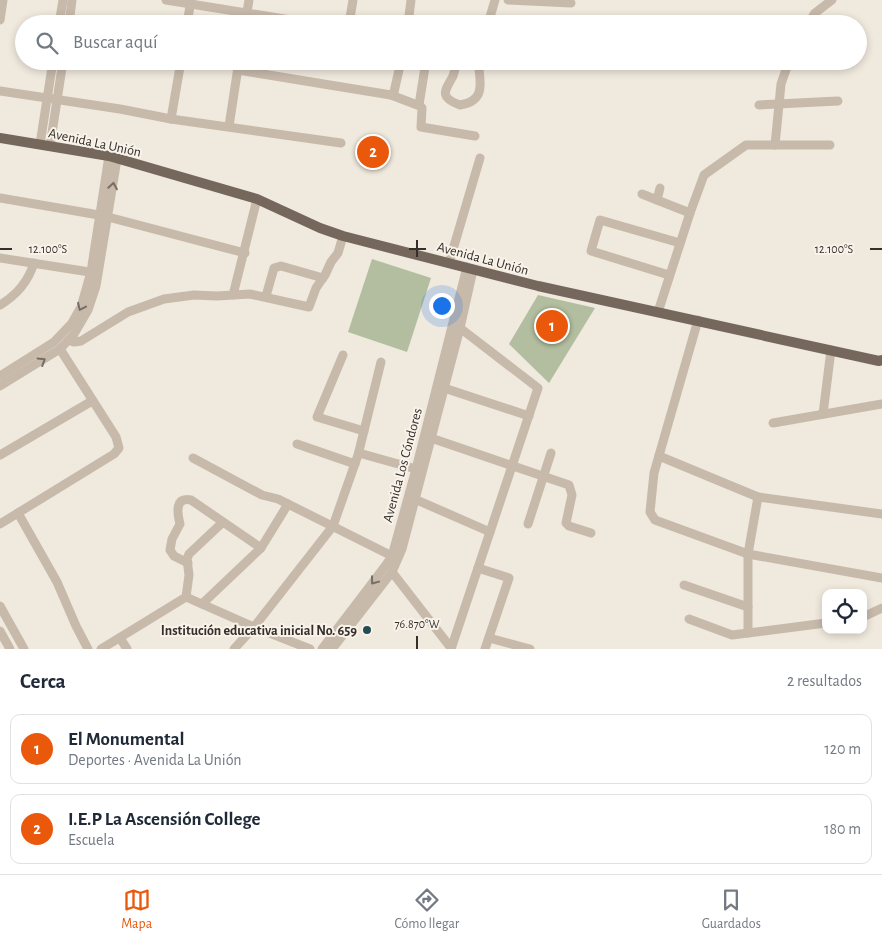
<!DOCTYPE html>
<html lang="es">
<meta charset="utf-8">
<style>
:root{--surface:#fff;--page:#f6f6f7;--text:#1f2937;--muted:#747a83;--line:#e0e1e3;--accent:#ea580c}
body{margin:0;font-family:"Alegreya Sans",sans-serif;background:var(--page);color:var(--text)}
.controls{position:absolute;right:15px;bottom:15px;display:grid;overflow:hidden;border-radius:10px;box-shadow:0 2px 8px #0003}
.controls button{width:45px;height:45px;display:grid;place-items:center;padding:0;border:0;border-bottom:1px solid var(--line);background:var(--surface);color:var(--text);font:25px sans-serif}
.you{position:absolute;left:441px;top:305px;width:18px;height:18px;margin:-12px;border:4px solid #fff;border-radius:50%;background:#1a73e8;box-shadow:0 0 0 8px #1a73e833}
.badge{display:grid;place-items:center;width:32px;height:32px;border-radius:50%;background:var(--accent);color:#fff;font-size:16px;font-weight:700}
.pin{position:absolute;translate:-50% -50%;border:2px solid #fff;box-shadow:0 1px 5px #0006}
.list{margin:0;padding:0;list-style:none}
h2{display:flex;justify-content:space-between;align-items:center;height:65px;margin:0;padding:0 20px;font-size:21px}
h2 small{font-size:16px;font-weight:400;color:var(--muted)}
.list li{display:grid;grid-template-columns:32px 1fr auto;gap:15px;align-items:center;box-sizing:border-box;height:70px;margin:0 10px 10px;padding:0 10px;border:1px solid var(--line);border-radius:10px}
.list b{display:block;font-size:19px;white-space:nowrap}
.list p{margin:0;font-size:16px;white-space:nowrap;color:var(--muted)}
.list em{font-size:16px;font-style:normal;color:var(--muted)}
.icon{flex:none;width:28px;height:28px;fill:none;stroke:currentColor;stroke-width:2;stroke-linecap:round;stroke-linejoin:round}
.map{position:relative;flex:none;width:882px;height:649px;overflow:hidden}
.search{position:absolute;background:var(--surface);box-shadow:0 2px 8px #0003;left:15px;right:15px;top:15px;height:55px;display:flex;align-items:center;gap:12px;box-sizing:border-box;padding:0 18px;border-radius:28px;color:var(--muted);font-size:19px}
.sheet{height:225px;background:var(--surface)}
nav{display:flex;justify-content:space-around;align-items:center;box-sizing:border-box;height:70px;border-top:1px solid var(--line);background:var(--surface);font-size:14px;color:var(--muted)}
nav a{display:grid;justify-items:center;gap:2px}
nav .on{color:var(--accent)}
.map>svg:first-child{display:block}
.green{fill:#b2be9f}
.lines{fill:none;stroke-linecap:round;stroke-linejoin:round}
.minor{stroke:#c7baab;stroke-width:9}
.major{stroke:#76675c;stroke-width:10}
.oneway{stroke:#776d64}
.ticks{fill:none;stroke:#362e2a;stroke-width:2}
.poi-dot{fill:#234d53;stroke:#f8f3ea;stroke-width:2}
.labels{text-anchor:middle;stroke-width:4;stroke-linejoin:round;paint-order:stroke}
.street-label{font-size:14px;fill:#362e2a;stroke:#f8f3ea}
.poi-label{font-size:14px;font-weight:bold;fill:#362e2a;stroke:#f8f3ea;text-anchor:end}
.ticks-label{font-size:12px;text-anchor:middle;fill:#362e2a;stroke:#f8f3ea;stroke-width:4;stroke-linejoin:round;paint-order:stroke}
</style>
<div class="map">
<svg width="882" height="649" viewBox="0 0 882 649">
<rect width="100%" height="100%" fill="#f0e9de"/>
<g class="green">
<path d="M372,259L431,278L407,352L348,332Z"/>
<path d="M538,295L595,308L549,383L509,344Z"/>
</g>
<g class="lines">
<g class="minor">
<path d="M166,0L315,24"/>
<path d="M508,0L571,3"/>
<path d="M0,20L3,0"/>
<path d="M59,24L63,0"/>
<path d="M69,24L72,0"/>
<path d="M187,24L191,0"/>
<path d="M245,24L249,0"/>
<path d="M349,24L353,0"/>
<path d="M408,24L411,0"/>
<path d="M488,24L495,0"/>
<path d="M808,24L815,13L832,0"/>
<path d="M456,61C455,67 455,73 452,78C443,93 441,98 460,105C487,101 480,81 478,61"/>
<path d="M810,61L827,64"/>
<path d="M238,70L391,95L420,106L422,108L421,127L475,136"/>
<path d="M0,91L120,109L171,119L341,143"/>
<path d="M391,95L394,92L401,61"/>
<path d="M419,105L426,61"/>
<path d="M759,105L838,101"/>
<path d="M171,119L181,61"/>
<path d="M229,126L239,61"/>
<path d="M40,144L53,61"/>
<path d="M775,145L781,84L789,61"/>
<path d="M50,146L63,61"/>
<path d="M660,188L657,200L690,213"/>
<path d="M642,194L657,200"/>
<path d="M0,198L99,215"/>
<path d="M108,217L245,253"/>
<path d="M0,258L96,273"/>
<path d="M449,263L480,158"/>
<path d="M669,275L591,251L600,220L680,243"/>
<path d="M233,295L257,199"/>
<path d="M266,296L274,268L281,266L323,278"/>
<path d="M0,305C17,295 28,282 34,263"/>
<path d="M658,312L690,213L704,175L746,145H830"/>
<path d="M698,320L654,473L650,512L655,520L748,554L882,578"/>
<path d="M69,340L74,342L81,341L128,312L164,299L194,295L217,296L250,294L309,307L316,288L325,275L331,262L338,253L343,236"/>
<path d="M343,355L317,417L364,431"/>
<path d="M0,376L54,342L72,323L81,307L91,272L109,156"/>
<path d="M0,386L60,349L74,334L88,310L96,286L117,159"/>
<path d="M444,388L529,416"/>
<path d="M823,414L831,350"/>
<path d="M773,423L882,404"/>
<path d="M431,438L569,485L572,495L566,523L569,526L591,533"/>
<path d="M297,444L355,464"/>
<path d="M359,453L416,469"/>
<path d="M0,455L92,401"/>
<path d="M659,456L758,497L882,514"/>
<path d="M193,458L262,495L278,499L392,556"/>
<path d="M410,497L490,532"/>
<path d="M18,513L57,582L76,626L88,649"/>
<path d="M0,524L114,454L119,448L116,437L60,349"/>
<path d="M528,524L551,453"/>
<path d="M188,563L174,556L170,550L172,539L180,524C177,512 175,497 191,500L261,548"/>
<path d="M478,568L509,578L485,649"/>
<path d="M392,572L451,648"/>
<path d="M684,585L748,607"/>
<path d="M186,597L254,627L310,649"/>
<path d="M202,604L261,548L288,504"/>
<path d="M0,606L24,649"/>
<path d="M863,617L882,608"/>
<path d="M689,619L732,635L826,623"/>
<path d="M0,631L10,649"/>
<path d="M748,633V554L758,497"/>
<path d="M120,638L127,649"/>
<path d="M489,638L530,649"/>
<path d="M101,649L186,597L189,575L187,559L189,554L223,522"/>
<path d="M234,649L254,627L333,526L358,455L381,362"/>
<path d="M322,649L386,565L392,556L416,469L467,267"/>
<path d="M332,649L392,572L402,549L460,328L473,270"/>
<path d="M451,649L538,388L460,328"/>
</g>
<path class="major" d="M0,138L109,156L257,199L320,228L343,236L538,286L879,361L882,360"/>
</g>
<defs><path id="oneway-chevron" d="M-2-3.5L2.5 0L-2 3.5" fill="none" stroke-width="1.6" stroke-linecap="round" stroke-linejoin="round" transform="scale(1.25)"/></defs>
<g class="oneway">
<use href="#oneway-chevron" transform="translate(113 186) rotate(-81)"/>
<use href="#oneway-chevron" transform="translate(81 307) rotate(115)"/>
<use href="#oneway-chevron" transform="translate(42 361) rotate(-32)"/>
<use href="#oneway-chevron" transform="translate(374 581) rotate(127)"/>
</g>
<path class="ticks" d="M417,240V257M0,249H12M409,249H426M870,249H882M417,636V649"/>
<circle class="poi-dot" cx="367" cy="630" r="5"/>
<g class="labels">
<g class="street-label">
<text transform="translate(95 142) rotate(12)" y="5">Avenida La Unión</text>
<text transform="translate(483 258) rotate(15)" y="5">Avenida La Unión</text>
<text transform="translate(402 465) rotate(-75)" y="5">Avenida Los Cóndores</text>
</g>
<g class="poi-label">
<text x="357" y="635">Institución educativa inicial No. 659</text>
</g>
</g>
<g class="ticks-label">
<text x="48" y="253">12.100°S</text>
<text x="834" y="253">12.100°S</text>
<text x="417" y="628">76.870°W</text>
</g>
</svg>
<div class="controls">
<button><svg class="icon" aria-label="locate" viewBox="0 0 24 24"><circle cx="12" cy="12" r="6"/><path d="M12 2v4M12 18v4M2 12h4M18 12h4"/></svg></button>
</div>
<div class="you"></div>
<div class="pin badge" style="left:552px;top:326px">1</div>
<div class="pin badge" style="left:373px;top:152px">2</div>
<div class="search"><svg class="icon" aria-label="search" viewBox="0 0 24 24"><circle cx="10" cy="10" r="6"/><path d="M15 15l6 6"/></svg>Buscar aquí</div>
</div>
<section class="sheet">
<h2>Cerca<small>2 resultados</small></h2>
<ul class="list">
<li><span class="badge">1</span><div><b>El Monumental</b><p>Deportes · Avenida La Unión</p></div><em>120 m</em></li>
<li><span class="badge">2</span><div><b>I.E.P La Ascensión College</b><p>Escuela</p></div><em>180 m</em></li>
</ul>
</section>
<nav>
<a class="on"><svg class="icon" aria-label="map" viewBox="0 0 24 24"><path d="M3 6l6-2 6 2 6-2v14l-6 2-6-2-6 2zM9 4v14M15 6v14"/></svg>Mapa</a>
<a><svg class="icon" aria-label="directions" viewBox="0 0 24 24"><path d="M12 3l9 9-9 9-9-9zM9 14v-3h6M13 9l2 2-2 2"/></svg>Cómo llegar</a>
<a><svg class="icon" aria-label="saved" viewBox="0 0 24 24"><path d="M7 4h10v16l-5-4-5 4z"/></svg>Guardados</a>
</nav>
